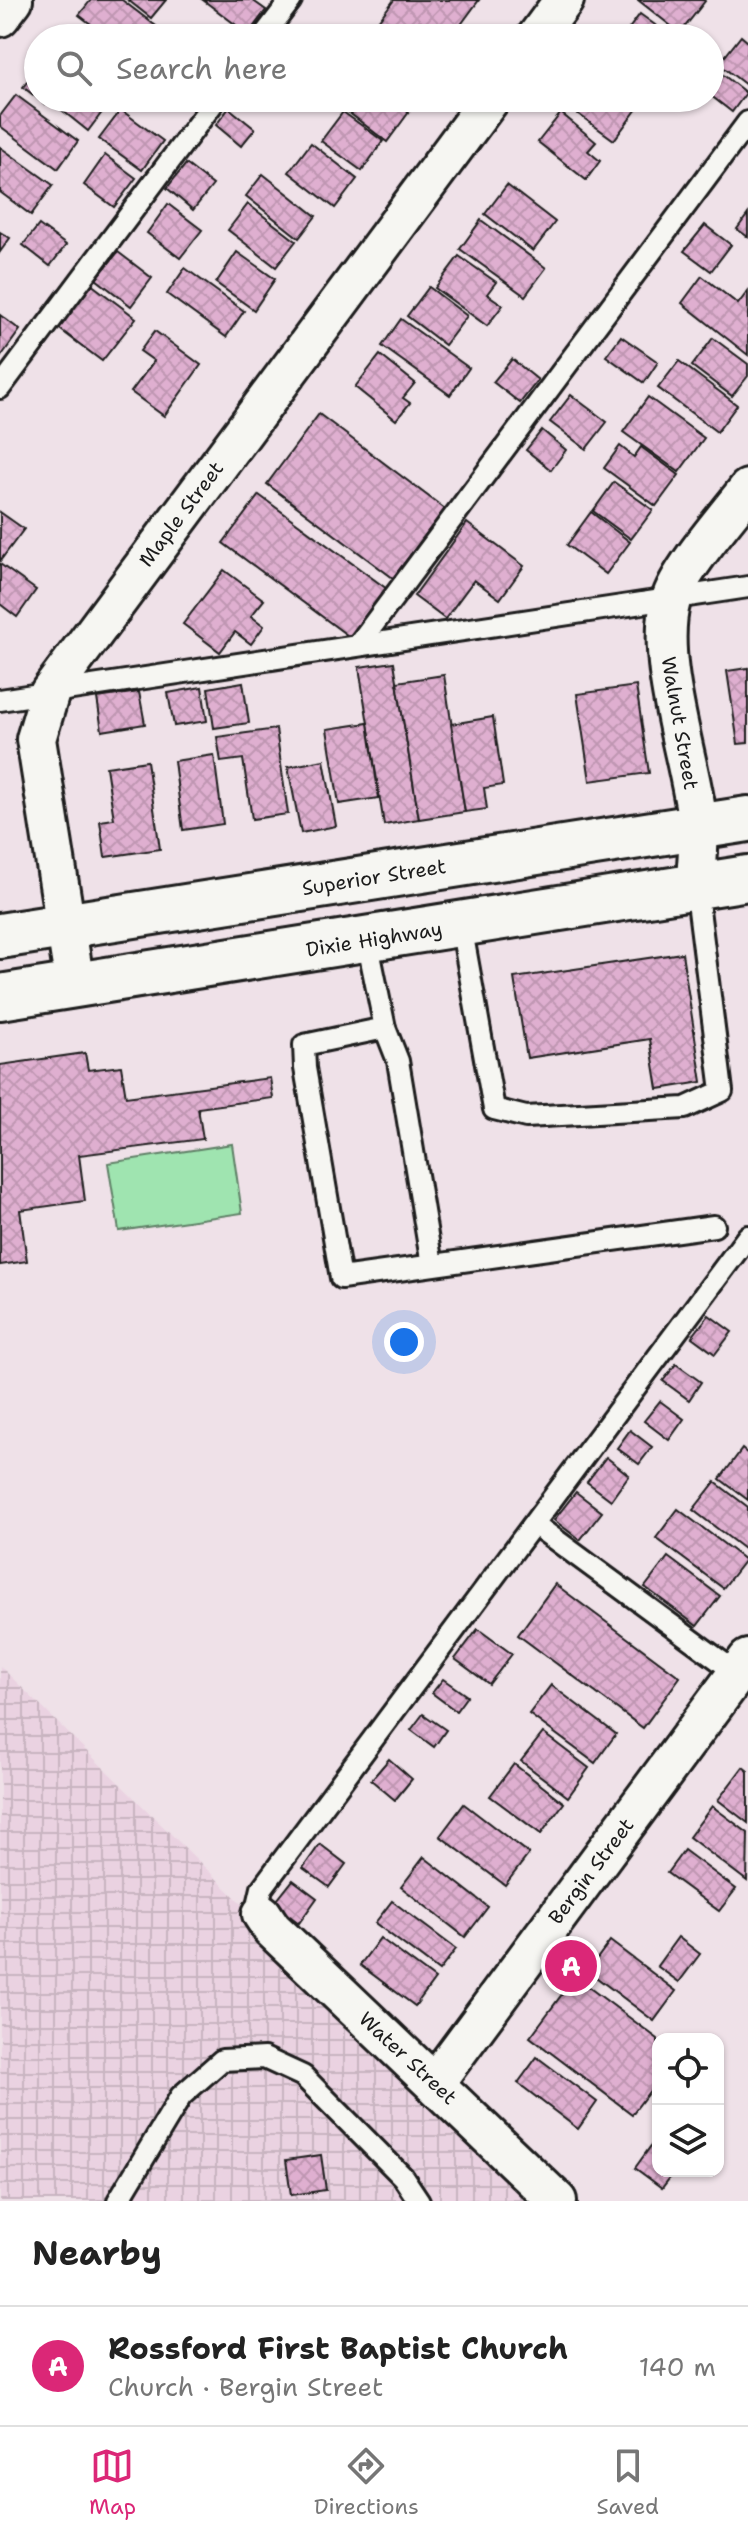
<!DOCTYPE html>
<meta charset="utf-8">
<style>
:root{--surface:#fff;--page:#f2f2f2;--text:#222;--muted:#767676;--line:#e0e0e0;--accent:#db2777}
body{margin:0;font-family:"Shantell Sans",sans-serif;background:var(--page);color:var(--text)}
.controls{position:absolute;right:24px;bottom:24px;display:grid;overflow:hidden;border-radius:16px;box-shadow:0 2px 6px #0004}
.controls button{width:72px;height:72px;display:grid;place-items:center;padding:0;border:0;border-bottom:2px solid var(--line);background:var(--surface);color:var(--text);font:40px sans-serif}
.you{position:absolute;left:404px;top:1342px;width:28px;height:28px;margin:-20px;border:6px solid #fff;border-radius:50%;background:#1a73e8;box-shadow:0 0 0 12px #1a73e833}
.badge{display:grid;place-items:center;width:52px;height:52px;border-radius:50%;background:var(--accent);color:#fff;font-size:26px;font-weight:700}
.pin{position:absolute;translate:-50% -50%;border:4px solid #fff;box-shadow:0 2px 8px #0006}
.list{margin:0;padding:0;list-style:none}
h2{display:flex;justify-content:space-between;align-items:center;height:104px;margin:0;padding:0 32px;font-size:34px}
h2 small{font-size:26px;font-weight:400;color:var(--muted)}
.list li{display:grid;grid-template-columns:52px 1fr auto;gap:24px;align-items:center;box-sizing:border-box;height:120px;padding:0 32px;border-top:2px solid var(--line)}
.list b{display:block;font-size:30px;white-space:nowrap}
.list p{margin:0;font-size:26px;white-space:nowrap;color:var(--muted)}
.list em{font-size:26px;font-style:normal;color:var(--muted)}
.icon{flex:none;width:44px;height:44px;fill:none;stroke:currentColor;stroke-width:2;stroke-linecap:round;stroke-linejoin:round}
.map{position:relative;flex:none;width:748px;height:2201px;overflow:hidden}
.search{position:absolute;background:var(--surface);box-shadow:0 2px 6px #0004;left:24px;right:24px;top:24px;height:88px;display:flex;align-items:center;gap:20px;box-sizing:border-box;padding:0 28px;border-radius:44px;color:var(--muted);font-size:30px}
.sheet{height:224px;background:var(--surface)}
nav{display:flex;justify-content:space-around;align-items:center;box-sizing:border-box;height:112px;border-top:2px solid var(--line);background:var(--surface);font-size:22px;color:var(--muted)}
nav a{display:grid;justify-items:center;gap:4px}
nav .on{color:var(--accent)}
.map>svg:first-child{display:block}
.industrial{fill:url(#industrial-grid)}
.grass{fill:#9fe4b0;stroke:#5e8066;stroke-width:2}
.building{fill:url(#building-cross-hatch);stroke:#1c1c1c;stroke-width:2}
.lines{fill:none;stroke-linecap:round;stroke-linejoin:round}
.service-casing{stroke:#1c1c1c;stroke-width:26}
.minor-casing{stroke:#1c1c1c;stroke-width:44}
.secondary-casing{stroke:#1c1c1c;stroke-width:50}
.service{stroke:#f6f6f2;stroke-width:20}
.minor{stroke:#f6f6f2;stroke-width:38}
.secondary{stroke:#f6f6f2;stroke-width:44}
.labels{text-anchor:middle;stroke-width:7;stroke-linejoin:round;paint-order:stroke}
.street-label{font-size:20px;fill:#1c1c1c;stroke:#f6f6f2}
</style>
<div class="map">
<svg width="748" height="2201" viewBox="0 0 748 2201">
<defs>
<pattern id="industrial-grid" width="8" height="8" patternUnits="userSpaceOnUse" patternTransform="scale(2)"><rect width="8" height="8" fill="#ead2e1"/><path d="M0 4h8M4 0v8" fill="none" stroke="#c8b4c0"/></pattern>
<pattern id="building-cross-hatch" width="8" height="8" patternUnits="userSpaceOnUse" patternTransform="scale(2)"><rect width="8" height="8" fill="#dfafd0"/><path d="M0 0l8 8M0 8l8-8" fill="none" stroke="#bf96b2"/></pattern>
</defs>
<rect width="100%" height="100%" fill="#efe1e8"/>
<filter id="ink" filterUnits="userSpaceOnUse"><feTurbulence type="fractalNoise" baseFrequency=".0125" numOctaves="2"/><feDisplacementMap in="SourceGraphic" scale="16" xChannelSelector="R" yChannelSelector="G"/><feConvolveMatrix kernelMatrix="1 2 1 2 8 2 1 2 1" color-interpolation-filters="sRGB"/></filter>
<g filter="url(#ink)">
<path class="industrial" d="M0,1666L237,1899L542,2201H0Z"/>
<path class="grass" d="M232,1144L242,1213L119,1231L108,1163Z"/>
<g class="building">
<path d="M91,0H122L156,26L148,38H109L79,15Z"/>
<path d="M128,0H166L151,18Z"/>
<path d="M203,0H252L266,10L248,34Z"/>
<path d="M394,0H479L451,38H365Z"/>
<path d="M638,0H704L705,1L680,33Z"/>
<path d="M640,14L673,38H622Z"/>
<path d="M741,36L748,42L746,85L719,64Z"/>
<path d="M712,66L746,93L732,112L710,95Z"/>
<path d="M38,68V98H103L109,103L88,131L48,99L45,104L23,87Z"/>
<path d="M16,95L78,141L58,169L0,126V116Z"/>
<path d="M350,98H406L400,105L409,112L387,142L343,108Z"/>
<path d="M578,98H645L614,140L570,108Z"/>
<path d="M229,108L255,129L241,146L216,125Z"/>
<path d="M121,110L163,141L142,170L99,139Z"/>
<path d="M343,112L383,141L362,171L321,141Z"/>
<path d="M561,113L596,142L588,151L600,161L586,180L538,142Z"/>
<path d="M311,143L357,179L335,208L289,172Z"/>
<path d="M0,147L53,185L31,215L0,192Z"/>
<path d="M105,155L136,178L114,207L84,185Z"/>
<path d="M186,164L213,185L193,210L167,188Z"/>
<path d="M263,174L316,216L299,238L246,196Z"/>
<path d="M507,185L555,222L533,251L485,214Z"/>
<path d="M168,204L202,230L180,258L147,233Z"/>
<path d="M248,204L296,241L276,267L228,230Z"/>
<path d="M748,214V237L737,229Z"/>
<path d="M481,220L546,268L525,296L460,249Z"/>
<path d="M39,225L66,245L50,266L23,245Z"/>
<path d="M705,225L731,245L711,271L684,251Z"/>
<path d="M0,232L10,238L0,252Z"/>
<path d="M118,252L152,278L131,306L96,279Z"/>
<path d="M237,252L275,279L254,310L216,283Z"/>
<path d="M459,256L496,282L487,294L503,305L487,326L435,288Z"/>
<path d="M185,268L244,311L226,337L167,294Z"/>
<path d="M702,276L738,304L748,291V355L682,303Z"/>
<path d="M91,284L136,318L102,361L57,327Z"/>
<path d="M429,287L467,316L445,345L407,316Z"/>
<path d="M0,315L20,330L0,358Z"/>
<path d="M401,319L469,368L450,395L382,346Z"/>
<path d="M155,331L201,365L164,416L131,392L154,361L140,351Z"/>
<path d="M621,336L658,362L644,383L606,356Z"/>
<path d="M713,338L748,364V376L732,396L692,366Z"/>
<path d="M380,355L415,383L403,398L410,403L396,420L355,387Z"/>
<path d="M512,359L538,380L520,403L493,382Z"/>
<path d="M679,361L737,405L717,432L658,388Z"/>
<path d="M571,395L607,422L586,449L550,422Z"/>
<path d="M648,397L704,438L679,472L623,432Z"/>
<path d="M319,414L445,509L393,578L267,484Z"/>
<path d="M542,430L566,450L551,470L526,450Z"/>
<path d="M620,446L634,457L641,447L679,475L656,506L604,468Z"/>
<path d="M614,482L653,510L631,539L593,511Z"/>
<path d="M259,495L387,589L351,638L223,543Z"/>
<path d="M0,512L24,529L0,561Z"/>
<path d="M591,512L630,542L606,574L567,545Z"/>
<path d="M467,523L524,566L500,599L474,580L445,619L414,596Z"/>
<path d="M0,564L36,590L17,617L0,604Z"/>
<path d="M224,570L264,600L251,616L264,626L251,644L235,632L220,652L183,624Z"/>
<path d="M394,662L419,819L384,825L359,667Z"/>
<path d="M748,668V743L738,744L727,671Z"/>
<path d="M444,675L465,812L419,819L397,682Z"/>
<path d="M243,682L249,723L214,728L208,688Z"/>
<path d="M636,686L649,773L590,781L577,694Z"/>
<path d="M202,687L207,721L174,726L168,693Z"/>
<path d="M139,692L145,724L102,731L97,698Z"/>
<path d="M493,717L503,785L484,788L487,809L465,812L451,724Z"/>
<path d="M368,723L379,798L339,804L327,729Z"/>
<path d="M276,729L288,814L252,819L243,759L221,762L217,737Z"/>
<path d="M214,755L223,824L183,830L174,761Z"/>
<path d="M324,760L336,826L301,833L288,767Z"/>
<path d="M147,761L160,849L105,857L100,821L114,819L106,767Z"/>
<path d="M682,953L702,1082L658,1089L650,1039L527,1058L514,978Z"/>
<path d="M85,1053L88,1070L121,1066L126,1097L270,1078L273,1098L198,1108L203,1139L79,1155L85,1201L20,1210L27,1261L0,1265V1065Z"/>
<path d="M709,1315L732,1332L715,1354L692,1337Z"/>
<path d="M676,1364L701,1382L689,1400L663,1381Z"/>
<path d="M660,1401L684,1419L669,1440L644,1421Z"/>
<path d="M630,1430L652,1447L639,1464L617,1448Z"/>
<path d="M742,1449L748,1454V1500L720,1479Z"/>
<path d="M606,1457L629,1475L611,1500L587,1482Z"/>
<path d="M715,1482L748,1507V1552L693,1510Z"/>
<path d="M576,1492L602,1512L580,1540L554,1520Z"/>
<path d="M678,1509L745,1560L723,1588L656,1538Z"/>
<path d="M668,1557L720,1596L697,1626L645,1587Z"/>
<path d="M555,1584L680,1677L643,1728L518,1635Z"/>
<path d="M478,1629L512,1654L489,1684L455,1659Z"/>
<path d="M443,1679L467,1696L456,1711L432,1693Z"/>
<path d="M551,1685L616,1734L595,1763L529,1714Z"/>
<path d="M423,1714L446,1730L434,1747L411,1730Z"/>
<path d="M543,1733L589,1768L568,1797L521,1761Z"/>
<path d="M389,1759L412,1779L395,1800L371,1780Z"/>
<path d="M514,1764L564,1803L541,1834L490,1796Z"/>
<path d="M743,1767L748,1771V1823L718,1800Z"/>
<path d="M464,1804L529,1854L505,1885L440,1836Z"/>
<path d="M712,1806L748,1833L747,1881L689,1837Z"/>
<path d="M320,1844L346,1864L329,1887L303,1868Z"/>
<path d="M684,1850L736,1889L719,1911L667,1873Z"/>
<path d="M424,1857L488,1907L465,1937L401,1887Z"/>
<path d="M293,1880L317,1898L299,1923L274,1904Z"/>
<path d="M392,1901L456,1949L439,1971L375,1923Z"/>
<path d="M678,1937L700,1954L679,1982L657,1966Z"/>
<path d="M380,1938L435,1979L415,2006L360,1965Z"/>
<path d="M610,1941L676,1991L654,2021L588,1971Z"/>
<path d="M575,1977L658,2039V2080L632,2114L530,2037Z"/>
<path d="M537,2057L597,2102L578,2129L518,2083Z"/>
<path d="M653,2143L658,2147V2171H675L662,2188L635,2168Z"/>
<path d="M321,2155L326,2190L291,2195L286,2160Z"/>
</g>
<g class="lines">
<g class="service-casing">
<g id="service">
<path d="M262,38L291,0"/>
<path d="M0,388L217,98"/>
<path d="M358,645L748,122"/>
<path d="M0,700L748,587"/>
<path d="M461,925L494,1109L526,1117L685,1108L722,1091L696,886"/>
<path d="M367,940L385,1028L304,1045L305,1068L341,1278L714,1226"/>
<path d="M385,1028L398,1061L432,1265"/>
<path d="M534,1524L742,1677"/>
<path d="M262,1914L259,1901L262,1888L748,1236"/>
<path d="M118,2201L181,2096L222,2060L264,2058L303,2076L403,2177L419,2201"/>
</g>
</g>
<g class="minor-casing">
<g id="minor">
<path d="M0,17L13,0"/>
<path d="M536,38L564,0"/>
<path d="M696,886C696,866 700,844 698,825C691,760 654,662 671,600C678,572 729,514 748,489"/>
<path d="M75,985L36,739L50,692L491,98"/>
<path d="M262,1914L272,1929L557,2201"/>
<path d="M435,2082L748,1659"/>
</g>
</g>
<g class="secondary-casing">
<g id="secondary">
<path d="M0,936L748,819"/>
<path d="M0,997L748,878"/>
</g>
</g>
<use href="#service" class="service"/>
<use href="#minor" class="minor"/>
<use href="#secondary" class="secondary"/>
</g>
</g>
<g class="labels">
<g class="street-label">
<text transform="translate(181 514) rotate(-53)" y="7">Maple Street</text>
<text transform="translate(680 723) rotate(80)" y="7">Walnut Street</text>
<text transform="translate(374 877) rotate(-9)" y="7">Superior Street</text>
<text transform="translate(374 939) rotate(-9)" y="7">Dixie Highway</text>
<text transform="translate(591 1871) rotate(-53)" y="7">Bergin Street</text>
<text transform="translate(408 2058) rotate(43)" y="7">Water Street</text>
</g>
</g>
</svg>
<div class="controls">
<button><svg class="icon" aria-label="locate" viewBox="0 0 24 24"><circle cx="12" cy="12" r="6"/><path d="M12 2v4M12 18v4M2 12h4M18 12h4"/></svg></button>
<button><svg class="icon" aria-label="layers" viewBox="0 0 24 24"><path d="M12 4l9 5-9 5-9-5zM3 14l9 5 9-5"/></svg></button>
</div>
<div class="you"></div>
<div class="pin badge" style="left:571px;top:1966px">A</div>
<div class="search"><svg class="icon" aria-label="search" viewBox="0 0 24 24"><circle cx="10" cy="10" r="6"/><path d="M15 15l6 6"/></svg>Search here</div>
</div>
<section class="sheet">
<h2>Nearby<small></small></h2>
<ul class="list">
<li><span class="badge">A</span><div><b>Rossford First Baptist Church</b><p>Church · Bergin Street</p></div><em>140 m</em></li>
</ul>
</section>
<nav>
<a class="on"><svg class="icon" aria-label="map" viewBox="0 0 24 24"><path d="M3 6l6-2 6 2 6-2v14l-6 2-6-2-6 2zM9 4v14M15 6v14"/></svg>Map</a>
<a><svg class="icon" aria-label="directions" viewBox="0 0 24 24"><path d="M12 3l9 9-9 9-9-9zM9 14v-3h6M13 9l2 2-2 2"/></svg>Directions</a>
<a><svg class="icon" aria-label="saved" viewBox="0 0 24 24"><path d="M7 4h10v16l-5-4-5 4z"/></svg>Saved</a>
</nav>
